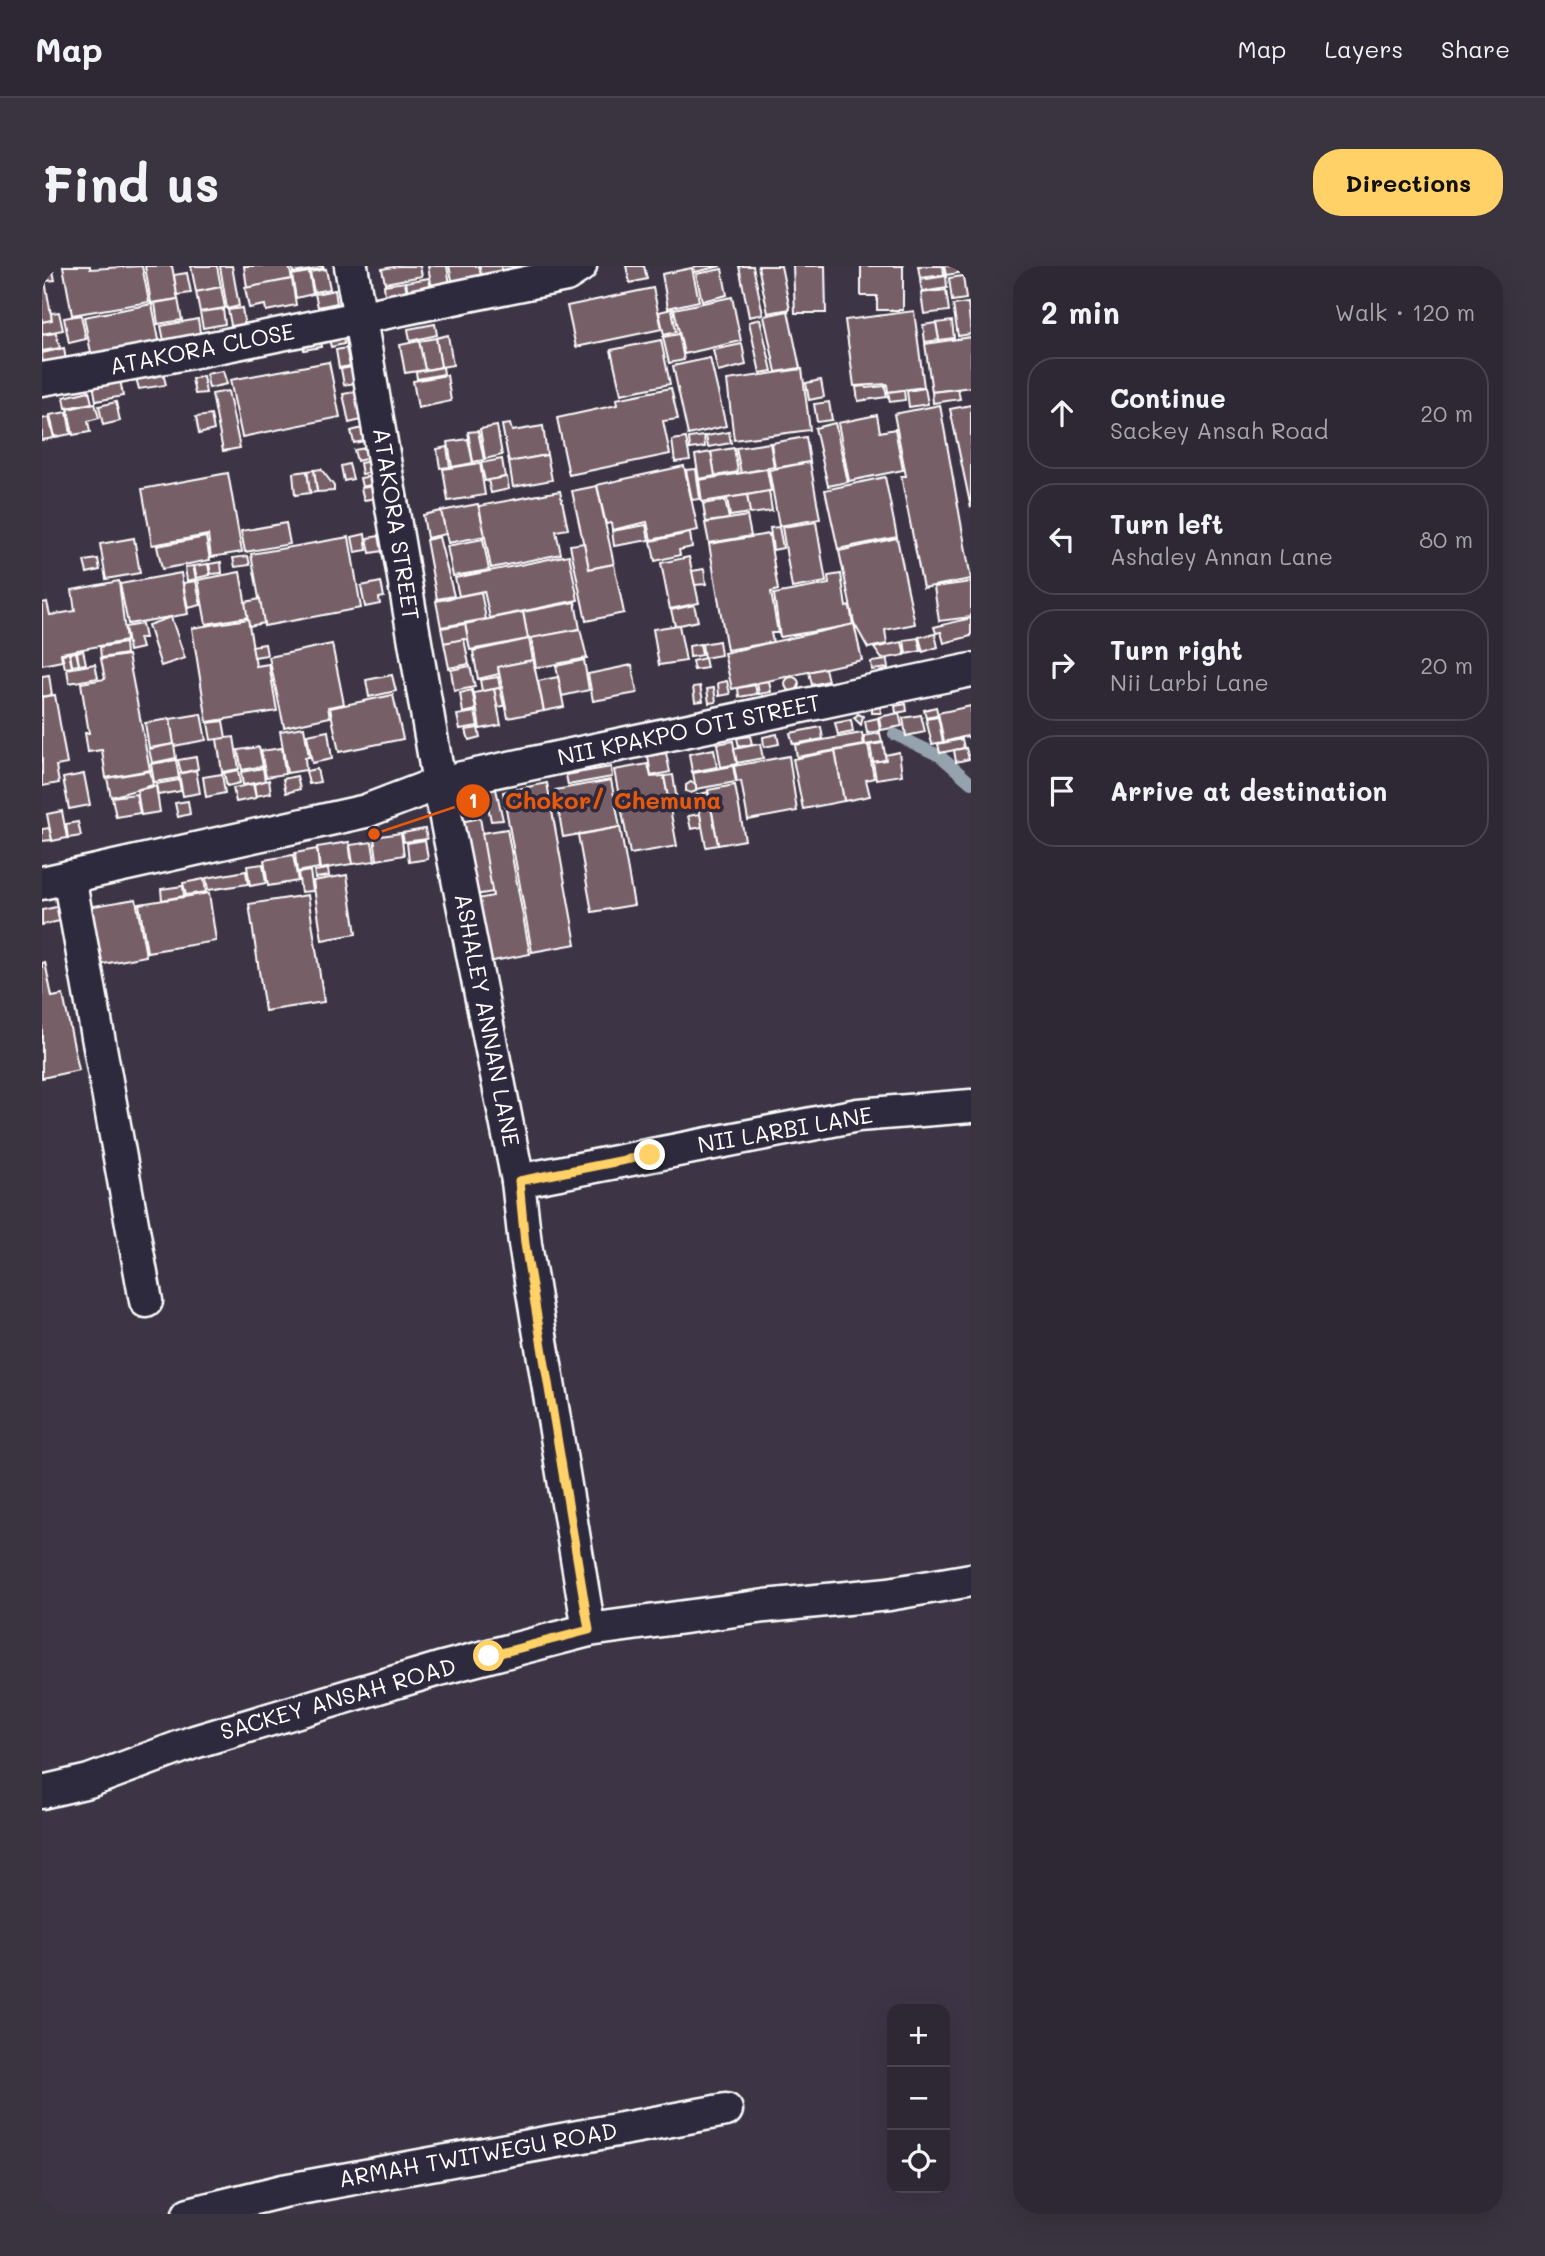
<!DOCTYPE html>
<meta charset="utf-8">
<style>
:root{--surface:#2e2834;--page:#3a3440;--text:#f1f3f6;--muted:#a7a6ac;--line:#49444f;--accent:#ffd166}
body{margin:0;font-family:Mali,sans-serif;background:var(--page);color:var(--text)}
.controls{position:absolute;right:21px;bottom:21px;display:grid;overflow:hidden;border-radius:14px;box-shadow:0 7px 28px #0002}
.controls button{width:63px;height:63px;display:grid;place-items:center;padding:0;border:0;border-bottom:2px solid var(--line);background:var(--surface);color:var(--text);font:35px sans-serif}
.stop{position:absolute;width:21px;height:21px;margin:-16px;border:5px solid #ffd166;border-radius:50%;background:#fff}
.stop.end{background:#ffd166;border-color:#fff;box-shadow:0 2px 7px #0008}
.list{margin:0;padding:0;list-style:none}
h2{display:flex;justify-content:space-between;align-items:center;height:91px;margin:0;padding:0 28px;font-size:30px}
h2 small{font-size:23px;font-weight:400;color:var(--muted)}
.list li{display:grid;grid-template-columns:46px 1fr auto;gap:21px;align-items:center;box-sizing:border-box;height:112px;margin:0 14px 14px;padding:0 14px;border:2px solid var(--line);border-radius:28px}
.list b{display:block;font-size:26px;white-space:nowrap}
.list p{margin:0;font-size:23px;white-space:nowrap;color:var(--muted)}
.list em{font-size:23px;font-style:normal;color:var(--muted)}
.icon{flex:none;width:38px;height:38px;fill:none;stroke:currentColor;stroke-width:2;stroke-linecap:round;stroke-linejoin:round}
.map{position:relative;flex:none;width:929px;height:1948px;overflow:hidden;border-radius:28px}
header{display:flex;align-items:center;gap:42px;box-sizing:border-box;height:98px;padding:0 35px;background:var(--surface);border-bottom:2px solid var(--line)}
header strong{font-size:33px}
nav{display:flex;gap:38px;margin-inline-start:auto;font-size:24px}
.intro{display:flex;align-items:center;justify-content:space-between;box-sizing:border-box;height:168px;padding:0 42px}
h1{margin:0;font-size:49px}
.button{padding:18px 32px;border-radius:28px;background:var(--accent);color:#111;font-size:24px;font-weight:700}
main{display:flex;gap:42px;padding:0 42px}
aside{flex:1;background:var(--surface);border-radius:28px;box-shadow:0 7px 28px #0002}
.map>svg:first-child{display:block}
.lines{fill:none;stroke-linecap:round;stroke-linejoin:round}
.stream{stroke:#95a3af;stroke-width:12}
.building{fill:#775f67;stroke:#fff;stroke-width:2}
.street-casing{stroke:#fff;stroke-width:37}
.street{stroke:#2f2a3d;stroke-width:32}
.route{stroke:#ffd166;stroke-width:9}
.labels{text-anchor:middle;stroke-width:7;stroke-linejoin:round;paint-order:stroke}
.street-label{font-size:23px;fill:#fff;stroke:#2f2a3d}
.leader{fill:none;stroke:#e8590c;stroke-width:2.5}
.callout-dot{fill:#e8590c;stroke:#2f2a3d;stroke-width:2.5}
.mark-label{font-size:21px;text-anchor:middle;font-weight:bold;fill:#fff}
.callout-label{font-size:24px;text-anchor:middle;font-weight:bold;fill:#e8590c;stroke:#2f2a3d;stroke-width:7;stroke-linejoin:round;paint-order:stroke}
</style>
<header>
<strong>Map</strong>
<nav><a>Map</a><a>Layers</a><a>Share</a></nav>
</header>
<div class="intro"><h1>Find us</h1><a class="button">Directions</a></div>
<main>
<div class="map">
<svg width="929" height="1948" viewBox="0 0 929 1948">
<rect width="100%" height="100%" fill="#3d3545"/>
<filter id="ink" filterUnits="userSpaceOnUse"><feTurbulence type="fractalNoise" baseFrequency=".0143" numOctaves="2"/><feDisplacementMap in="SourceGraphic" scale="14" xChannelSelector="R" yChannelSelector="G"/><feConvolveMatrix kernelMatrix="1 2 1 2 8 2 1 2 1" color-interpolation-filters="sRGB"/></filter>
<g filter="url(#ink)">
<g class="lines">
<path class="stream" d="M852,468L898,490L929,517"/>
</g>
<g class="building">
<path d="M0,0H10L13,14L3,15L10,54L0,56Z"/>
<path d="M21,0H48V3L100,0L107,36L30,49Z"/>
<path d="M103,0H130L136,33L109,37Z"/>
<path d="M149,0H175L179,21L154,26Z"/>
<path d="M178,0H190L197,40L185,43Z"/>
<path d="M202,0H247L250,13L205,22Z"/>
<path d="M250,0H281L282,2L251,7Z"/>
<path d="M356,0H378L380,10L343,17L340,3Z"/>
<path d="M386,0H405L408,19L390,23Z"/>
<path d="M407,0H437L440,13L411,18Z"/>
<path d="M437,0H459L461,9L440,12Z"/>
<path d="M459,0H484L485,3L460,8Z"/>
<path d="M584,0H602L605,13L588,17Z"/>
<path d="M652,0H679L653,6Z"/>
<path d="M697,0H711L721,48L707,51Z"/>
<path d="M716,0H739L748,43L726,47Z"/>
<path d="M751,0H783L784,47H753Z"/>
<path d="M819,0H861V44H835V30H819Z"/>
<path d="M876,0H901L902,9L878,12Z"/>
<path d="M902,0H916L917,7L904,9Z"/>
<path d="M650,2L657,35L626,42L620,8Z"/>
<path d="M284,3L288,23L272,26L268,6Z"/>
<path d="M680,3L685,29L660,35L654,8Z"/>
<path d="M267,6L271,28L254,32L250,9Z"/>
<path d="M145,7L149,27L135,29L132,9Z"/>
<path d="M904,10L905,22L880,26L878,14Z"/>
<path d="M921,10L924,33L910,35L907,12Z"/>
<path d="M387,12L389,23L366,27L364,16Z"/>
<path d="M250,13L254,39L224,45L223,39L207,42L203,22Z"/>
<path d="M363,16L365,26L343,30L342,19Z"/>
<path d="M179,21L183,42L158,46L154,26Z"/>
<path d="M611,22L620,63L534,81L525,40Z"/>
<path d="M293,24L295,37L276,41L273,28Z"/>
<path d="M904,24L907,45L882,48L879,27Z"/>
<path d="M690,31L699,75L642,88L632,43Z"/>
<path d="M136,33L140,54L116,58L113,37Z"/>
<path d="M926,37L929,68L916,70L911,39Z"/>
<path d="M110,38L118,79L50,92L42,51Z"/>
<path d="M200,42L203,61L190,64L186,44Z"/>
<path d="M181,43L183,58L161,62L158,46Z"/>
<path d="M630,43L634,66L622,69L617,46Z"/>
<path d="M746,45L758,102L734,106L722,50Z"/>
<path d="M872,45L882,121L846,126L845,118L812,120L803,54Z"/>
<path d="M17,46L21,64L0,68V56L10,54L9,47Z"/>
<path d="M39,49L44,73L27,77L22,52Z"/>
<path d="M156,53L159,73L123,80L119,60Z"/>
<path d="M718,53L730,105L718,107L707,56Z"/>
<path d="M910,55L912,72L897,74L894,57Z"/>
<path d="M894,57L897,74L883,76L881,59Z"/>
<path d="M393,58L395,69L368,75L366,63Z"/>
<path d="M14,67L18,82L0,85V69Z"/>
<path d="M637,68L642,94L627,97L621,71Z"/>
<path d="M406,69L411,99L399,101L394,72Z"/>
<path d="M301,70L302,78L289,81L287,73Z"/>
<path d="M277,71L279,81L262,84L260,74Z"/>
<path d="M929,71V121L890,126L883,78Z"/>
<path d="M394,72L399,101L383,104L377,75Z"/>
<path d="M619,74L628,118L579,128L569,84Z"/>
<path d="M377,75L383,104L363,107L358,79Z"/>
<path d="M700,78L704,99L676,106L671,84Z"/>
<path d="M22,82L24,95L1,100L0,87Z"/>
<path d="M304,82L308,100L297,102L294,84Z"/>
<path d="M668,92L684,160L646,169L631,100Z"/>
<path d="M287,96L298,151L200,171L188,114Z"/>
<path d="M310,101L313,117L302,119L299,103Z"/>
<path d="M401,101L402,108L375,113L374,106Z"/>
<path d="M760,103L768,164L692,174L685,114Z"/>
<path d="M181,105L185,118L167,122L164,108Z"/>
<path d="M121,107L124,119L97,123L94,112Z"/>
<path d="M405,109L409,135L376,142L371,115Z"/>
<path d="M161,110L164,127L153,128L150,113Z"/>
<path d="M78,113L81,130L54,135L51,118Z"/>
<path d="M779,114L782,131L767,134L764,117Z"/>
<path d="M823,120L824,122L843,120L845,131L816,135L814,121Z"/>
<path d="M629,122L636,153L621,155L628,188L527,209L515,152L575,139L574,133Z"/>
<path d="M883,122L886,138L867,141L865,125Z"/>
<path d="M916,123L918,133L891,137L890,126Z"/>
<path d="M862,124L863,134L848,136L846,126Z"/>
<path d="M47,125L50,137L24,142L22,131Z"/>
<path d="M186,125L198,182L181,185L170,128Z"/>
<path d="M313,126L319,154L307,157L301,128Z"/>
<path d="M74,136L78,155L61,159L57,140Z"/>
<path d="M787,136L790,154L775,156L772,138Z"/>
<path d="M53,137L57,152L46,155L48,166L31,169L26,143Z"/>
<path d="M898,139L929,313L881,322L859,210H864L852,148Z"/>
<path d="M929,139V242L908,143Z"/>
<path d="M25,146L29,168L13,171L8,149Z"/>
<path d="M169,149L172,164L157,168L154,151Z"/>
<path d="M835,149L838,166L853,163L861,204L807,215L796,157Z"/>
<path d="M7,151L12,172L0,174V153Z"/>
<path d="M793,157L806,216L786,220L773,162Z"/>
<path d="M468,158L470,165L501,160L505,189L467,196L460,159Z"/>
<path d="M455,160L460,189L443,193L438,163Z"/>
<path d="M320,162L322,175L312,177L309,165Z"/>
<path d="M436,165L442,194L431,196L426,166Z"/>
<path d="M687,166L689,177L666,181L664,170Z"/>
<path d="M662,170L663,181L648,183L647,172Z"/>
<path d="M764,171L768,196L733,202L729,177Z"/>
<path d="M644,172L648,194L633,196L630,174Z"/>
<path d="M426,173L431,197L410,201L406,176Z"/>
<path d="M728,177L732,201L699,207L694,182Z"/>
<path d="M405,181L408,201L398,202L395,183Z"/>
<path d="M324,182L327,192L315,195L312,184Z"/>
<path d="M692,182L696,206L673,210L669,186Z"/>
<path d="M669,186L673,210L657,213L653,189Z"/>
<path d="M505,189L510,214L471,221L467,196Z"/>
<path d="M460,193L463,211L443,215L439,197Z"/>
<path d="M329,195L331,206L320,208L318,197Z"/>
<path d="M768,196L778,253L737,260L727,204Z"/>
<path d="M438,197L443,229L406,235L401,203Z"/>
<path d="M307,198L311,213L302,215L299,200Z"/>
<path d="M642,200L656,264L609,274L605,256L570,264L569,257L564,258L555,219Z"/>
<path d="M279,203L292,220V225L275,226L272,204Z"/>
<path d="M654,203L658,233L650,234L644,204Z"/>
<path d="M725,203L729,225L660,236L657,214Z"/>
<path d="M272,204L275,226L268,227L265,205Z"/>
<path d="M265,205L268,227L253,229L251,207Z"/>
<path d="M186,207L200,286L169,291L166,269L110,279L100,223Z"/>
<path d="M330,210L332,218L320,221L318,212Z"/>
<path d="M465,211L467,223L449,227L446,214Z"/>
<path d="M843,211L855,271L796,283L783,224Z"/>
<path d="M332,220L334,232L322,234L319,222Z"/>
<path d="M555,220L572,298L547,303L530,225Z"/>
<path d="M518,225L526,263L514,265L519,288L449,302L437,240Z"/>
<path d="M727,225L730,245L708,248L705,229Z"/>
<path d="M705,229L708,247L688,250L685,232Z"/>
<path d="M683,234L687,253L664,256L661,238Z"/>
<path d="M436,238L443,270L406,277L399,245Z"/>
<path d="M399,245L404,268L385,272L381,249Z"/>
<path d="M705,250L709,270L667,277L663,257Z"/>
<path d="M774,256L784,316L750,322L740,261Z"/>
<path d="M244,257L248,278L203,286L199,265Z"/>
<path d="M604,259L607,274L572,280L570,265Z"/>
<path d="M737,261L741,282L731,284L728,262Z"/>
<path d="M648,267L650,281L637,284L638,289L613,295L609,275Z"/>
<path d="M323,268L325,284L313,286L310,271Z"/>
<path d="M727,268L736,324L729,326L736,367H729L731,376L685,384L667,278Z"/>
<path d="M338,270L341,285L328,287L325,272Z"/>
<path d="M164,271L168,294L120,303L115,280Z"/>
<path d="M307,271L319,342L222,360L209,288Z"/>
<path d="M397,271L412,330L395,333L384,274Z"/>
<path d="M92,272L98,307L64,313L58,278Z"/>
<path d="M855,272L873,358L843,364L845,378L826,382L812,357L797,285Z"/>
<path d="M441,273L447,304L411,310L405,280Z"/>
<path d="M542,277L547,303L572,298L582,347L544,355L528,279Z"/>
<path d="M527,289L536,334L448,352L442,325L417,330L413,312Z"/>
<path d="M206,290L208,299L193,301L191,292Z"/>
<path d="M647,291L657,337L628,343L619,297Z"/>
<path d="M56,293L58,304L45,307L42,295Z"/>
<path d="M179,296L180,307L169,308L167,298Z"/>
<path d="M166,298L168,309L155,312L152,300Z"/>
<path d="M151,300L154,313L145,315L143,301Z"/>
<path d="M662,303L664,318L653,319L650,305Z"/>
<path d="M198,306L206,351L164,358L156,314Z"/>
<path d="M139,307L146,348L86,358L78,318Z"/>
<path d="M799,308L804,341L808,340L811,359L738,371L732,328L787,318L786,310Z"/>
<path d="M77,315L84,375L19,387L20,395L0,399V337L5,336L8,349L33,345L30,324Z"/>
<path d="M154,315L159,339L146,342L141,317Z"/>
<path d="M339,316L342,331L337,332L338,338L323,341L319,320Z"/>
<path d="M929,316V351L897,355L892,321Z"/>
<path d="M439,326L444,353L399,361L394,335Z"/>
<path d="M218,333L222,357L207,360L203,336Z"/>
<path d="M533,336L538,363L486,373L481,346Z"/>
<path d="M652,339L656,355L633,360L629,344Z"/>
<path d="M481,346L486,373L428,384L423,358Z"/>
<path d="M129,351L143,392L119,400L106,359Z"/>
<path d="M929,352V370L902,377L899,366L894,367L892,361Z"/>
<path d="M206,353L214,400L227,398L235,445L165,456L150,362Z"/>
<path d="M100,358L103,372H97L100,382L87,385L83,361Z"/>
<path d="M423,358L426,373L402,377L399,362Z"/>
<path d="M812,358L820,394L690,423L682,387Z"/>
<path d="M637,359L644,395L617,399L611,363Z"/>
<path d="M538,363L545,392L494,402L489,372Z"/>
<path d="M893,368L896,381L881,386L877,371Z"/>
<path d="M876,372L879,385L864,388L862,374Z"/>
<path d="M422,373L427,398L407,402L402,377Z"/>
<path d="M487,373L491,394L456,401L457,408L436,413L431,385Z"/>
<path d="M677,375L679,389L662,392L660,378Z"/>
<path d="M860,376L863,389L840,393L832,382Z"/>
<path d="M83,377L84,388L59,392L58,381Z"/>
<path d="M223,378L225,389L212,391L210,380Z"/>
<path d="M290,378L302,438L286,441L288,451L242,461L227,391Z"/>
<path d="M658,378L660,389L648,391L647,380Z"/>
<path d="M41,384L44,398L37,399L35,386Z"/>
<path d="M34,386L37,399L30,400L28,387Z"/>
<path d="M27,387L30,401L23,402L20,388Z"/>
<path d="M86,389L108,504L64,512L60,484L46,486L43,467H47L39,417L63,413L59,393Z"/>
<path d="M663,392L665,402L652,404L650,395Z"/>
<path d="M491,394L502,445L466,452L456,401Z"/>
<path d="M542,394L547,424L520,430L514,400Z"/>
<path d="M845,394L846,402L830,404L829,396Z"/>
<path d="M53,398L56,412L27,417L25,403Z"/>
<path d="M590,399L595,427L551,435L546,408Z"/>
<path d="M428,400L433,421L412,425L409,404Z"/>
<path d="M783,402L786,415L770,419L767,406Z"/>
<path d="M7,409L10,429L0,431V410Z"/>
<path d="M350,409L354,425L327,431L324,414Z"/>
<path d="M456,411L458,422L440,425L438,414Z"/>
<path d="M516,411L522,441L502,445L496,415Z"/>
<circle cx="750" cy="418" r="7"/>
<path d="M685,415L688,428L677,430L676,417Z"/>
<path d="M727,415L729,426L717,428L715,417Z"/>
<path d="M713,419L715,428L697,431L696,422Z"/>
<path d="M658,420L661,435L653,436L651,421Z"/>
<path d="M458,422L462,440L455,441L452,423Z"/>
<path d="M672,422L674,436L667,437L665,423Z"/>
<path d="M452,423L459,459L438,463L432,427Z"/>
<path d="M430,424L434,444L421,447L418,427Z"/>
<path d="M13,429L25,498L14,500L17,517L0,520V431Z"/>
<path d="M351,429L361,473L297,486L288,442Z"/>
<path d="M830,438H838L839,447H830Z"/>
<path d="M864,438L865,445L854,447L853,440Z"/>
<path d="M929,440V475L925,470L902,476L896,447Z"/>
<path d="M894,441L896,449L884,452L882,444Z"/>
<path d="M433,446L436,460L418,463L415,449Z"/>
<path d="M857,447L860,460L839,464L837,451Z"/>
<path d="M159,448L164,474L132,480L128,453Z"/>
<path d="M816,448L821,450L819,459L812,452Z"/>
<path d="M879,449L883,466L864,470L861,452Z"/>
<path d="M896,451L901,476L890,478L884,453Z"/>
<path d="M836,452L838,465L825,467L823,455Z"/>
<path d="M128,453L132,478L107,482L103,457Z"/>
<path d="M809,454L811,466L796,469L793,457Z"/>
<path d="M181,455L184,472L169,474L166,457Z"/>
<path d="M262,461L267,491L263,492L264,504L245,507L238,465Z"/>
<path d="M779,461L781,473L751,478L748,467Z"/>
<path d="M436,462L438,471L427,474L424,464Z"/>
<path d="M286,465L290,493L270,497L265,469Z"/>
<path d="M820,467L822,479L755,491L753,479Z"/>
<path d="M838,467L840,476L823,479L822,470Z"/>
<path d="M735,468L737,478L722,481L721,471Z"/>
<path d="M708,470L710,478L697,481L695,472Z"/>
<path d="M192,471L197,503L180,506L175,473Z"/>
<path d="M920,473L922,482L898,487L896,478Z"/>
<path d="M691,475L695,498L679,501L675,478Z"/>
<path d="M841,477L844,494L831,496L828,479Z"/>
<path d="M132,478L134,492L110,497L107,483Z"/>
<path d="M718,478L721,492L695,497L692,483Z"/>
<path d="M826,479L832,512L824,514L828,530L802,535L793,485Z"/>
<path d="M217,481L221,500L200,504L196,484Z"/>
<path d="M240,482L243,508L224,511L219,485Z"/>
<path d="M924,482L927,493L914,496L912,484Z"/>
<path d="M672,483L675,501L650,506L647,488Z"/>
<path d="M793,485L802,535L761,543L751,493Z"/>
<path d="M857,486L860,509L834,513L831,496L844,494L843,489Z"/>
<path d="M624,487L628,506L609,510L606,490Z"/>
<path d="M747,490L755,545L706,554L699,515L695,516L692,500Z"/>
<path d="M154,491L156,503L139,507L136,494Z"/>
<path d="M134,494L137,512L112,516L109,498Z"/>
<path d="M606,498L609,511L622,510L635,580L588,588L572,504Z"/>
<path d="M691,500L694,516L654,523L651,507Z"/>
<path d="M569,501L570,511L526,519L524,509Z"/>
<path d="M221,502L223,515L201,519L199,506Z"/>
<path d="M275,503L278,516L267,518L264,505Z"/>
<path d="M154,504L158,527L141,530L137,508Z"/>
<path d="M196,504L198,517L185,520L182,507Z"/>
<path d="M108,505L111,519L69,531L65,512Z"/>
<path d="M42,508L48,539L27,543L21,512Z"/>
<path d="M180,508L183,527L164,531L161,511Z"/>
<path d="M631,509L635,535L627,536L622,510Z"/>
<path d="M255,510L258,523L244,527L241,513Z"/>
<path d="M137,514L139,525L116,529L114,518Z"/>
<path d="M227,514L229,527L214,530L212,518Z"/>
<path d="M569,514L578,561L521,571L513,524Z"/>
<path d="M649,516L654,519V525L649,527L644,525V519Z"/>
<path d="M505,517L534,678L490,686L461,526Z"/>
<path d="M211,518L214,532L194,536L191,522Z"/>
<path d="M693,519L703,574L676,579L666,524Z"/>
<path d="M114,520L118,546L99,549L95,524Z"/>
<path d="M454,523L461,554L449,555L443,526Z"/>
<path d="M666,526L676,579L664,581L654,529Z"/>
<path d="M94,528L98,547L74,551L70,531Z"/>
<path d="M443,530L445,541L434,543L432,532Z"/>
<path d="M146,535L148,548L136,551L133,537Z"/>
<path d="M421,537L428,542L422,549H418L416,539Z"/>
<path d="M20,545L25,572L10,575L5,548Z"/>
<path d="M658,548L660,561L649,563L646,550Z"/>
<path d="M438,552L451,626L433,629L419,556Z"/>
<path d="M36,556L39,570L26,572L24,558Z"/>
<path d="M578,561L592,639L550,646L536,569Z"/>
<path d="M7,562L10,574L0,575V563Z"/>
<path d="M383,563L385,573L362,576L360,567Z"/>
<path d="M465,563L488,688L446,696L435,633L451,630L440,567Z"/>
<path d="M359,567L362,589L335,594L332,571Z"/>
<path d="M383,574L386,593L367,596L365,577Z"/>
<path d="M307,576L310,598L278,603L275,581Z"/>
<path d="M330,576L333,595L311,598L308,579Z"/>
<path d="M275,583L277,602L255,606L253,587Z"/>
<path d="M251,589L256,615L226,620L222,594Z"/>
<path d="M221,598L224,617L208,620L205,600Z"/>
<path d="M286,603L287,610L273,612L272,605Z"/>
<path d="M204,605L206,618L166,624L164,612Z"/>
<path d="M268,605L271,625L259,626L256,607Z"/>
<path d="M305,609L314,668L280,674L271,615Z"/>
<path d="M162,613L164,626L144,629L141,617Z"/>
<path d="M141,620L142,630L120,634L119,623Z"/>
<path d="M167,627L174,675L105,686L97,638Z"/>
<path d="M266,629L282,736L223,745L207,638Z"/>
<path d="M94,633L104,690L56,699L46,641Z"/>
<path d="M19,640L22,654L0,659V644Z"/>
<path d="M3,696L10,731L21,729L37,804L0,812V697Z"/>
</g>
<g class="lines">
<g class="street-casing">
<g id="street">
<path d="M309,0L397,517L476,915L483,978L547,1364"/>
<path d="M0,113C176,84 349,44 524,9L538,0"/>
<path d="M27,611L104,1035"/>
<path d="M0,617L324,545L397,517L929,404"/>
<path d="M476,915L816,849L929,840"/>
<path d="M0,1526L47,1515L152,1476L397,1403L547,1364L723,1340L847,1328L929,1314"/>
<path d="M147,1948L241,1925L684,1844"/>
</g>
</g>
<use href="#street" class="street"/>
</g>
</g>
<g class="lines" filter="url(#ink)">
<path class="route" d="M447,1390L547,1364L483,978L477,915L608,889"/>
</g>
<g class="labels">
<g class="street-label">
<text transform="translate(160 83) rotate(-11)" y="8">ATAKORA CLOSE</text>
<text transform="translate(354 258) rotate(81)" y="8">ATAKORA STREET</text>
<text transform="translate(647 464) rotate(-12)" y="8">NII KPAKPO OTI STREET</text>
<text transform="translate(445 754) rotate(79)" y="8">ASHALEY ANNAN LANE</text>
<text transform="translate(743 864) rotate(-10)" y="8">NII LARBI LANE</text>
<text transform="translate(296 1433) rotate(-16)" y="8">SACKEY ANSAH ROAD</text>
<text transform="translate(436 1889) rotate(-10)" y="8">ARMAH TWITWEGU ROAD</text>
</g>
</g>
<path class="leader" d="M332 568L431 535"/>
<g class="callout-dot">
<circle cx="332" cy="568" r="7"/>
<circle cx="431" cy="535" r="18"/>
</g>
<g class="mark-label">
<text x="431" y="542">1</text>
</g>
<g class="callout-label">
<text x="571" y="543">Chokor/ Chemuna</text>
</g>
</svg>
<div class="controls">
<button>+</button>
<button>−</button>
<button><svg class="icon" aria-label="locate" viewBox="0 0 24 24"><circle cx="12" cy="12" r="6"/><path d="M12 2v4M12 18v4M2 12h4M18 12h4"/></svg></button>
</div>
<div class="stop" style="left:447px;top:1390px"></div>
<div class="stop end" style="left:608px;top:889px"></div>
</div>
<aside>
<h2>2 min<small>Walk · 120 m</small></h2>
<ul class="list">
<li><svg class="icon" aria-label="ahead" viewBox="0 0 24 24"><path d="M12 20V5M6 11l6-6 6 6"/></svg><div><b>Continue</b><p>Sackey Ansah Road</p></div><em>20 m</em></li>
<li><svg class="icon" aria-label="left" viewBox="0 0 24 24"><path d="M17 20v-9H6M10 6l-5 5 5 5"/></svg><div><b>Turn left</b><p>Ashaley Annan Lane</p></div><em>80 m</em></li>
<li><svg class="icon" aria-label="right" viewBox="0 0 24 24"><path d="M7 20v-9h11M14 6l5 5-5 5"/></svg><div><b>Turn right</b><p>Nii Larbi Lane</p></div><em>20 m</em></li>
<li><svg class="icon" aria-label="arrive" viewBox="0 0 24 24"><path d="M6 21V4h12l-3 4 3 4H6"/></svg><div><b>Arrive at destination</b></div></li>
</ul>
</aside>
</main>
